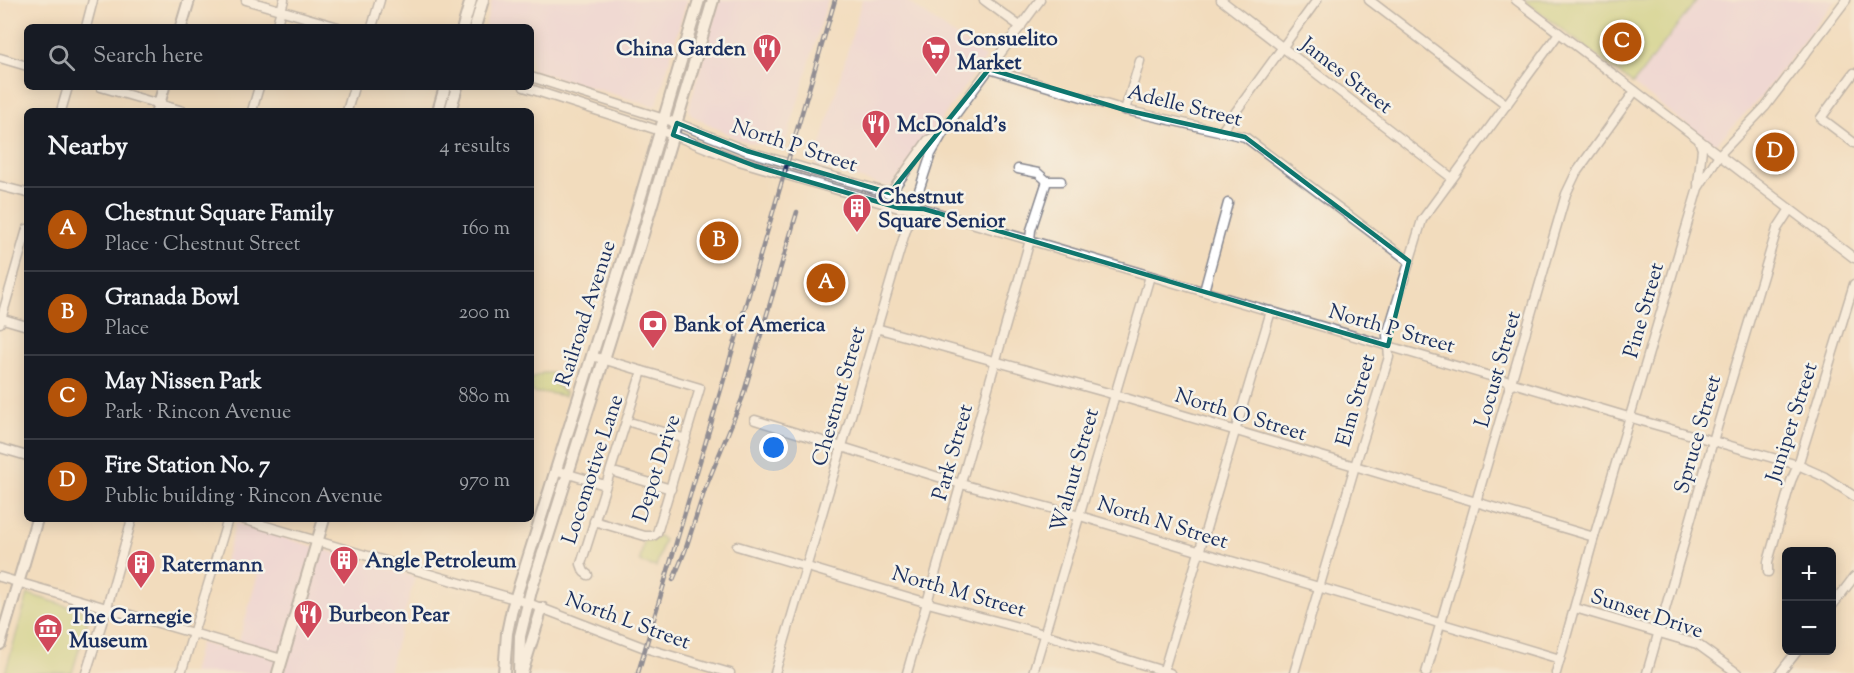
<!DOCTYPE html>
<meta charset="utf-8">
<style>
:root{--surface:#171b24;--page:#242831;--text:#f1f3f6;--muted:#9ea1a6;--line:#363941;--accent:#b45309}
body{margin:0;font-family:"Sorts Mill Goudy",serif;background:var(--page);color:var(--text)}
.controls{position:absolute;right:18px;bottom:18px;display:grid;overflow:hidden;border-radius:9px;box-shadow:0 3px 15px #0003}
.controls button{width:54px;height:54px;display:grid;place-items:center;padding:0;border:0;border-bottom:2px solid var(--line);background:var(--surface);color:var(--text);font:30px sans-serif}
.you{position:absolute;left:774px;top:448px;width:21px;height:21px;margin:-15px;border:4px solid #fff;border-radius:50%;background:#1a73e8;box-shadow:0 0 0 9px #1a73e833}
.badge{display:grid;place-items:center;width:39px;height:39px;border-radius:50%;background:var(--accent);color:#fff;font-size:20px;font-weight:700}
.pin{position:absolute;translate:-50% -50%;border:3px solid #fff;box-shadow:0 2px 6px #0006}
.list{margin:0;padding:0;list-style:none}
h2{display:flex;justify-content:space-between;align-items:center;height:78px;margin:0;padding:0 24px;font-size:26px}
h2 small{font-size:20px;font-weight:400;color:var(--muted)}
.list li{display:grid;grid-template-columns:39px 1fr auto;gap:18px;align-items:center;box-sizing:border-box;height:84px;padding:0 24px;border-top:2px solid var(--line)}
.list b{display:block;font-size:22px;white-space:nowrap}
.list p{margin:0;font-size:20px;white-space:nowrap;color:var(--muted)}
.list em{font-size:20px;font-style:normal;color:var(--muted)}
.icon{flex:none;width:33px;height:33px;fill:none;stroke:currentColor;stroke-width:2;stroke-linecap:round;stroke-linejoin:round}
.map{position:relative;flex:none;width:1854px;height:673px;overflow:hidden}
.search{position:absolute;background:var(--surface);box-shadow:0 3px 15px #0003;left:24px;top:24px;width:510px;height:66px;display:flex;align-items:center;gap:15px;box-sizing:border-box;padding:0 21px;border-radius:9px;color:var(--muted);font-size:22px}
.panel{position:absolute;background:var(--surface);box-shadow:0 3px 15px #0003;left:24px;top:108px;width:510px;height:414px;border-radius:9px}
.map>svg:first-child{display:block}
.built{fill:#ecd1ea}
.green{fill:#bdd276;stroke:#6c806a;stroke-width:1.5}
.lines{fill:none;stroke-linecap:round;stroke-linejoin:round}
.minor-casing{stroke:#86868e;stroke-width:11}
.major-casing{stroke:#86868e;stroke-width:14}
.minor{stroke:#fff;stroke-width:8}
.major{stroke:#fff;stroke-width:10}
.rail-casing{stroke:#1b2f5e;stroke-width:4.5}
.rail{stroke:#f7f3e8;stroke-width:2;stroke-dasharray:7;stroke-linecap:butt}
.marked{fill:none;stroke:#0f766e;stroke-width:4.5;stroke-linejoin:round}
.labels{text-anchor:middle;stroke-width:5;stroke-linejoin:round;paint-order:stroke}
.poi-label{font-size:21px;font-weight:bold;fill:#1b2f5e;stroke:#f7f3e8;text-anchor:start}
.street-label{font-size:21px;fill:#1b2f5e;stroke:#f7f3e8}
</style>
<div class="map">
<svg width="1854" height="673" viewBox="0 0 1854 673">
<rect width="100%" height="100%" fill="#f7f3e8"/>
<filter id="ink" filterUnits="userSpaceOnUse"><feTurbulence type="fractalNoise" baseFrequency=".0167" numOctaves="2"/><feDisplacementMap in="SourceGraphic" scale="12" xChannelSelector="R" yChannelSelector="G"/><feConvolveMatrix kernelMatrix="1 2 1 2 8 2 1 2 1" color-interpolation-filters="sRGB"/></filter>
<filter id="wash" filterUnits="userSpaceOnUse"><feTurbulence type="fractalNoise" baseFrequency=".008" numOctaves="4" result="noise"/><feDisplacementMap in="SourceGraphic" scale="24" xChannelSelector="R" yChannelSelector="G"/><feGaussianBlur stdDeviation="1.35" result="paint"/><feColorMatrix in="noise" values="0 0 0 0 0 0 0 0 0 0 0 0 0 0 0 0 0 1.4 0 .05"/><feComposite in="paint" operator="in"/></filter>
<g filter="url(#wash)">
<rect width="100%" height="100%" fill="#f2dcbd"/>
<g class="built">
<path d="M492,0H687L657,104L654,106L531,70V27H485Z"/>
<path d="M719,0H828L784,149L739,140L693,116L689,111L690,104Z"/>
<path d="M862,0H906L986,58L893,185L889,187L815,166Z"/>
<path d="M1697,0H1835L1761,97L1717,143H1712L1708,141L1633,84Z"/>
<path d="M236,523L415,577L388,673H192L200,643L236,651L258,574L224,564Z"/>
</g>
<g class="green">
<path d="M1524,0H1697L1633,84Z"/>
<path d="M543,373H552L554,375L556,385L560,387V390L565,392V396L548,393H535L532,391L531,378Z"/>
<path d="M659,536L664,540L656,567L642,563L640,560L644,540H653Z"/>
<path d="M28,594L90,613L72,673H5Z"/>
</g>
</g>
<g filter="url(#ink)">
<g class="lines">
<g class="minor-casing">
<g id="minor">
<path d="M246,0L338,27"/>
<path d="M984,0L1021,27"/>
<path d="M1221,0L1452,178"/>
<path d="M1369,0L1507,105"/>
<path d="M1516,0L1854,258"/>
<path d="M86,27L93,0"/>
<path d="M276,27L284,0"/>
<path d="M372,27L380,0"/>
<path d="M0,58L27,66"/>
<path d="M989,69L1125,110L1245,137L1409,261"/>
<path d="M1854,73L1821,118L1854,143"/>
<path d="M531,77L677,123L747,151L905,198L914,207"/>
<path d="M101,87L183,111"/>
<path d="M524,87L673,135L739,161L899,208L914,207L924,209L1642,421L1798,465L1825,477L1854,496"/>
<path d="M1125,110L1140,61"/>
<path d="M61,111L68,87"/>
<path d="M252,111L259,87"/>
<path d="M347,111L354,87"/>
<path d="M1221,132L1317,0"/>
<path d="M1018,169L1038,173L1047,181H1061"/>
<path d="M1698,184L1702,149L1699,140"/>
<path d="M0,186L27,193"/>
<path d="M888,193L894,188L928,140L943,133"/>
<path d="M1204,291L1228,203"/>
<path d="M0,318L27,326"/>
<path d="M0,323L27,229"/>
<path d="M876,328L1105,392L1594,537"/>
<path d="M592,356L700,388L657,533L653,536H645L594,521"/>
<path d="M755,420L961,484L1080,516L1560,659"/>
<path d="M633,423L686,439"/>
<path d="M0,448L27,456"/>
<path d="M555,470L605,485"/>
<path d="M617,473L671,489"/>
<path d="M242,519L528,603L645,648L730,673"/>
<path d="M737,546L928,603L1044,634L1170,673"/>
<path d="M1768,572V562L1791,481L1798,465L1854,284"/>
<path d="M588,575L584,572L581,564L642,371"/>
<path d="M0,577L282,659"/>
<path d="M1832,606L1854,577"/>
<path d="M1575,608L1697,644L1737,673"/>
<path d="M86,673L107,607L132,519"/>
<path d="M181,673L228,519"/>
<path d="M775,673L904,236L931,154L947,126L1040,0"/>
<path d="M907,673L1030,240L1031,230L1047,181"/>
<path d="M1033,673L1150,276"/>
<path d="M1163,673L1271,311"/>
<path d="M1294,673L1355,466L1389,357L1387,335L1422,220L1559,33"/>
<path d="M1426,673L1566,194L1576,173L1635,91"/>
<path d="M1556,673L1594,537L1698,188L1719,155L1765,107L1846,0"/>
<path d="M1647,673L1713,441L1777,229L1790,209"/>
<path d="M1780,673L1798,650"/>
</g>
</g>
<g class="major-casing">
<g id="major">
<path d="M181,27L189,0"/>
<path d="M463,27L471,0"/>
<path d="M475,27L483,0"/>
<path d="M157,111L164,87"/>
<path d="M438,111L445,87"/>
<path d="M450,111L457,87"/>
<path d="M0,644L37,519"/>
<path d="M278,673L324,519"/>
<path d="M504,673L507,633L512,609L619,270L699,0"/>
<path d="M519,673L520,636L531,591L638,251L713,0"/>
<path d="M522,673L542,608"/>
</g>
</g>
<use href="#minor" class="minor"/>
<use href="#major" class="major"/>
<g class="rail-casing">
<g id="rail">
<path d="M673,580L685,551L705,489L742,399L797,212"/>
<path d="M638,673L835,0"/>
</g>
</g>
<use href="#rail" class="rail"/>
</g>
</g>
<path d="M0 0H1854V673H0ZM989,69L1125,110L1245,137L1409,261L1388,346L924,209L899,208L755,166L673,135L677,123L747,151L890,193Z" fill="#f2dcbd" fill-opacity=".55" fill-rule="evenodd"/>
<path class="marked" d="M989,69L1125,110L1245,137L1409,261L1388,346L924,209L899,208L755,166L673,135L677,123L747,151L890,193Z"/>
<defs>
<g id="restaurant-pin" transform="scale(1.5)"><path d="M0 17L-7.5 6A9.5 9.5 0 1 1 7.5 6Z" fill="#d1495b" stroke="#f7f3e8"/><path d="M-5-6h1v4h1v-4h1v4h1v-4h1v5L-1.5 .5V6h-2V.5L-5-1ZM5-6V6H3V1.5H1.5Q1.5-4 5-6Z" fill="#fff"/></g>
<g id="supermarket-pin" transform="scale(1.5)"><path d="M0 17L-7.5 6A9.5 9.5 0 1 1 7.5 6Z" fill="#d1495b" stroke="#f7f3e8"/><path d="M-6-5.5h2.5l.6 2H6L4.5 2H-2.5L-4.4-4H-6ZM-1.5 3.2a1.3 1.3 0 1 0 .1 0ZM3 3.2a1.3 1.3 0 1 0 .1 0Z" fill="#fff"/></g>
<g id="building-pin" transform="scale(1.5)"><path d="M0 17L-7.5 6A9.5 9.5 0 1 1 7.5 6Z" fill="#d1495b" stroke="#f7f3e8"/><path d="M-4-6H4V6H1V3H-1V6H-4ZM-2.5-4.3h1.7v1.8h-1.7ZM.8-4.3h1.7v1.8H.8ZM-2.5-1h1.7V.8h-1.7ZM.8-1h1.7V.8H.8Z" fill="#fff"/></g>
<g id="bank-pin" transform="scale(1.5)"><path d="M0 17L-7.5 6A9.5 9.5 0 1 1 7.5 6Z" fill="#d1495b" stroke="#f7f3e8"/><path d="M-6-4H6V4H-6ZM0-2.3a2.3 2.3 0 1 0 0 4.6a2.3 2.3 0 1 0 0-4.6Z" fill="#fff"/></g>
<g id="museum-pin" transform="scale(1.5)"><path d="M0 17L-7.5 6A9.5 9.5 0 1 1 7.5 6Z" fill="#d1495b" stroke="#f7f3e8"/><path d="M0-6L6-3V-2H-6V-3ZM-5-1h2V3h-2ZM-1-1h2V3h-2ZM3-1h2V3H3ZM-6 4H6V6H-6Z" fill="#fff"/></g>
</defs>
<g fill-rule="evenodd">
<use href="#restaurant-pin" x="767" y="48"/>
<use href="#supermarket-pin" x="936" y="50"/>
<use href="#restaurant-pin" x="876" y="124"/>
<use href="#building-pin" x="857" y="208"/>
<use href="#bank-pin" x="653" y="324"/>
<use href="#building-pin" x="344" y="560"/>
<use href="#building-pin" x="141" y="564"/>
<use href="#restaurant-pin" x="308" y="614"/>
<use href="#museum-pin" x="48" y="628"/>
</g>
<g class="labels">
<g class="poi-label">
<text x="957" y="45">Consuelito<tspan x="957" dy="24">Market</tspan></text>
<text x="746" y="55" text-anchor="end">China Garden</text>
<text x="897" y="131">McDonald's</text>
<text x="878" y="203">Chestnut<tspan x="878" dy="24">Square Senior</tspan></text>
<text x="674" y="331">Bank of America</text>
<text x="365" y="567">Angle Petroleum</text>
<text x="162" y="571">Ratermann</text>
<text x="329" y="621">Burbeon Pear</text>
<text x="69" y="623">The Carnegie<tspan x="69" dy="24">Museum</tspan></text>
</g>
<g class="street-label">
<text transform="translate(1347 75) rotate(38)" y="7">James Street</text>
<text transform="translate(1185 105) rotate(14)" y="7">Adelle Street</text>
<text transform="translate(795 145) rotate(18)" y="7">North P Street</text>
<text transform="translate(1643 310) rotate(-74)" y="7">Pine Street</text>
<text transform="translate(585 313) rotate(-72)" y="7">Railroad Avenue</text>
<text transform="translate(1392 328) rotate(16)" y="7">North P Street</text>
<text transform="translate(1497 369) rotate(-74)" y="7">Locust Street</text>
<text transform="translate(838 396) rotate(-74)" y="7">Chestnut Street</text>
<text transform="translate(1355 400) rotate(-74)" y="7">Elm Street</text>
<text transform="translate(1241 414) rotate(17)" y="7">North O Street</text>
<text transform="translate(1791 422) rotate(-72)" y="7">Juniper Street</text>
<text transform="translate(1697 434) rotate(-74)" y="7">Spruce Street</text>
<text transform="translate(952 452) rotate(-74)" y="7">Park Street</text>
<text transform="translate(656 468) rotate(-72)" y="7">Depot Drive</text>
<text transform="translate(592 469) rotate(-72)" y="7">Locomotive Lane</text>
<text transform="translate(1074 470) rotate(-74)" y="7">Walnut Street</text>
<text transform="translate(1163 522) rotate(17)" y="7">North N Street</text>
<text transform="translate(959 591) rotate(16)" y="7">North M Street</text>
<text transform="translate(1647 613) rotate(18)" y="7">Sunset Drive</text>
<text transform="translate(628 620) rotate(20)" y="7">North L Street</text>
</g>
</g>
</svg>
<div class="controls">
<button>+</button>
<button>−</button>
</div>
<div class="you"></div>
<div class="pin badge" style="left:826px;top:283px">A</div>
<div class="pin badge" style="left:719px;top:241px">B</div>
<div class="pin badge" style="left:1622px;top:42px">C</div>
<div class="pin badge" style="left:1775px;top:152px">D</div>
<div class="search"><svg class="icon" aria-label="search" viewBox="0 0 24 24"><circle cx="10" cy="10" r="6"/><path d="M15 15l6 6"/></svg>Search here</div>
<section class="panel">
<h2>Nearby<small>4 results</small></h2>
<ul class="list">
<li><span class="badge">A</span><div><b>Chestnut Square Family</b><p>Place · Chestnut Street</p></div><em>160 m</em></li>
<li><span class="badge">B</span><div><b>Granada Bowl</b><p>Place</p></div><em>200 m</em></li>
<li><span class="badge">C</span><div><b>May Nissen Park</b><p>Park · Rincon Avenue</p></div><em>880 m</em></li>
<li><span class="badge">D</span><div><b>Fire Station No. 7</b><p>Public building · Rincon Avenue</p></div><em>970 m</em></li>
</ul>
</section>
</div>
